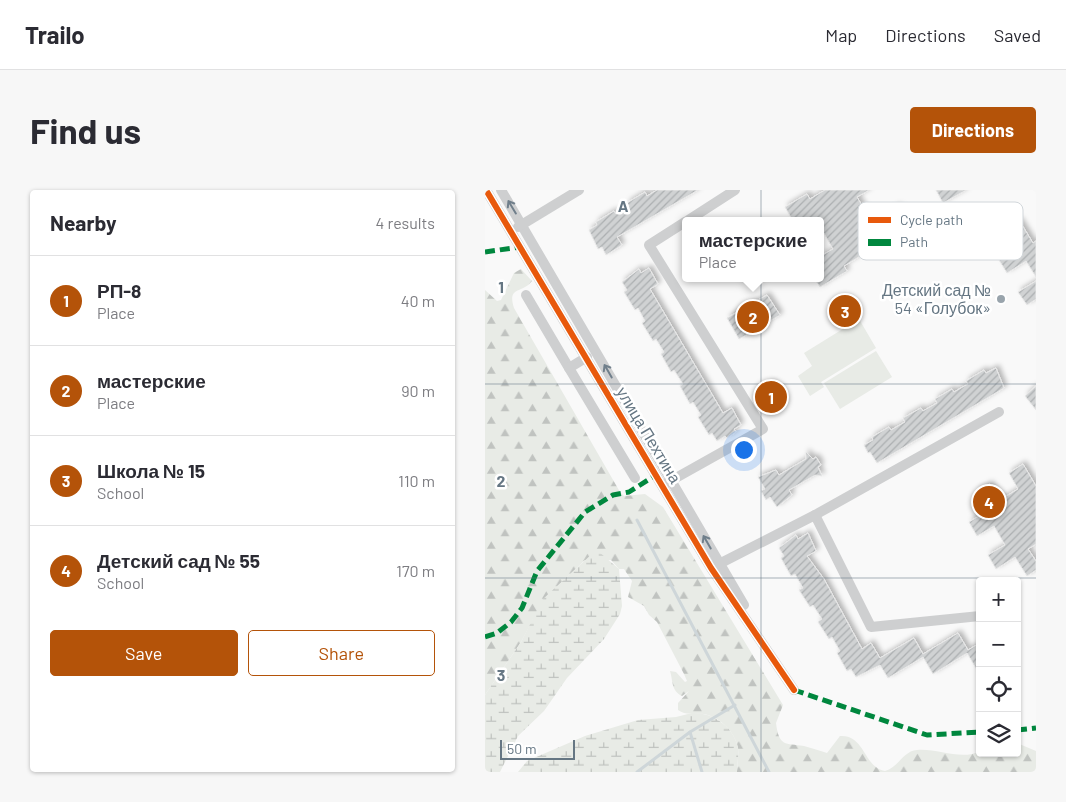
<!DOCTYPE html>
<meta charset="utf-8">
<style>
:root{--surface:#fff;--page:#f7f7f7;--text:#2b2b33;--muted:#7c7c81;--line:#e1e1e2;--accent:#b45309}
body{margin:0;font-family:Barlow,sans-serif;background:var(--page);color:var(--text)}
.controls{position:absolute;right:15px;bottom:15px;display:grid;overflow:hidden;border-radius:5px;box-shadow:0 1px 4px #0004}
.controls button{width:45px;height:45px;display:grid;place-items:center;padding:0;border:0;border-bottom:1px solid var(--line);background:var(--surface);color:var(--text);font:25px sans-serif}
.scale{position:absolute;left:15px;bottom:12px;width:75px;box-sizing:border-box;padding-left:5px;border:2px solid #657683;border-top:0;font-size:14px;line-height:18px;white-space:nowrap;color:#657683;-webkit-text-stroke:4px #fff;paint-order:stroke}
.you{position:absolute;left:258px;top:259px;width:18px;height:18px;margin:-12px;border:4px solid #fff;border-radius:50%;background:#1a73e8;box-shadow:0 0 0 8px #1a73e833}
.badge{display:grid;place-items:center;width:32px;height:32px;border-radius:50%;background:var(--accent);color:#fff;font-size:16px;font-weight:700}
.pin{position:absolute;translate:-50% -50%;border:2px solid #fff;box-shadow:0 1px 5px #0006}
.popup{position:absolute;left:197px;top:27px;width:142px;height:65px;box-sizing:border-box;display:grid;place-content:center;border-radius:5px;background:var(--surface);filter:drop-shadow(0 1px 4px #0005);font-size:16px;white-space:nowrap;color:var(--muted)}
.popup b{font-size:19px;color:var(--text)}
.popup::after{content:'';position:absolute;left:50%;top:100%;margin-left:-10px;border:10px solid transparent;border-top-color:var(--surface)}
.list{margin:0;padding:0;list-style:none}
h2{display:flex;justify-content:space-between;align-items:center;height:65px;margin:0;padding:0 20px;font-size:21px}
h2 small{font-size:16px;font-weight:400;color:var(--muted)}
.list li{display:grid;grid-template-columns:32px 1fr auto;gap:15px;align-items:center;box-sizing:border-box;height:90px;padding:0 20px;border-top:1px solid var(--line)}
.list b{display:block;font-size:19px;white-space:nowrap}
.list p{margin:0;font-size:16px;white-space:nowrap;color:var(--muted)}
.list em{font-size:16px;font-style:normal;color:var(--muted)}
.actions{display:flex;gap:10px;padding:15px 20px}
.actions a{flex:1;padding:11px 0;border:1px solid var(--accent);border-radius:5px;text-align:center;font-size:18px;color:var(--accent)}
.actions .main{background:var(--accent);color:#fff}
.icon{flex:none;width:28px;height:28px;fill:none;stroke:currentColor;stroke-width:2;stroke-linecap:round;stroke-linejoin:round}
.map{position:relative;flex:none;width:551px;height:582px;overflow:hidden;border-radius:5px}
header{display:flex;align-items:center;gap:30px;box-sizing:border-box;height:70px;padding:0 25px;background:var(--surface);border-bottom:1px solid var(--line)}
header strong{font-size:24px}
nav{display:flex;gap:28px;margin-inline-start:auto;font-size:18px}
.intro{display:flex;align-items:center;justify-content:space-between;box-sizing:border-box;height:120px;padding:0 30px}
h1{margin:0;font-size:35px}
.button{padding:12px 22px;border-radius:5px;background:var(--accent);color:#fff;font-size:18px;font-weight:700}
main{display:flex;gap:30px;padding:0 30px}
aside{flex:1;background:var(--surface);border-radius:5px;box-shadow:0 1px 4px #0004}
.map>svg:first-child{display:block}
.grass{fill:#e8ebe6}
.forest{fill:url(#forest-firs)}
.wetland{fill:url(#wetland-marsh)}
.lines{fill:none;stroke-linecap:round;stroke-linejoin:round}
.stream{stroke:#ced6d9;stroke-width:3}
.building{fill:url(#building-hatch);stroke:#e8e8e8;filter:url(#shadow)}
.minor{stroke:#cecfd0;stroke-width:10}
.quiet{stroke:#00873e;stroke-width:5;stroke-dasharray:10 5;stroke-linecap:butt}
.cycleway-casing{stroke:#fff;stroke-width:9}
.cycleway{stroke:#e8590c;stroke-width:6}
.oneway{stroke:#707f8b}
.grid{fill:none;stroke:#657683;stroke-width:1;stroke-opacity:0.55}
.poi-dot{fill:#99a4ac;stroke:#fff;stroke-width:2}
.labels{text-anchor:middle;stroke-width:5;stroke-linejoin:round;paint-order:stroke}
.poi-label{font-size:16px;fill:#657683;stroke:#fff;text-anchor:end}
.street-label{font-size:16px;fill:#657683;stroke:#fff}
.key{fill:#fff;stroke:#d1d6da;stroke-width:1}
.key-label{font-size:14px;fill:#657683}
.grid-label{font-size:16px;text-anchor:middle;font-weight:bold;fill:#657683;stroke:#fff;stroke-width:5;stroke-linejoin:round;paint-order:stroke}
</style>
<header>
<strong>Trailo</strong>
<nav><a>Map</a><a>Directions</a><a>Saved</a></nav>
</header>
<div class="intro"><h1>Find us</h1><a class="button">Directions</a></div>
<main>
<aside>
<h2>Nearby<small>4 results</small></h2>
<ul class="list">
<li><span class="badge">1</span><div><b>РП-8</b><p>Place</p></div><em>40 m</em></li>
<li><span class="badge">2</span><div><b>мастерские</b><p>Place</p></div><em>90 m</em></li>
<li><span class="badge">3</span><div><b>Школа № 15</b><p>School</p></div><em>110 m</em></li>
<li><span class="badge">4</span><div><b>Детский сад № 55</b><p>School</p></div><em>170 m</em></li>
</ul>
<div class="actions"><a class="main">Save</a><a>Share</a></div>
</aside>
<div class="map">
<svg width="551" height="582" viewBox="0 0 551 582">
<defs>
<pattern id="forest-firs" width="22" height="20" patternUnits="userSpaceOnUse" patternTransform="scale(1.25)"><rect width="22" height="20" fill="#e8ebe6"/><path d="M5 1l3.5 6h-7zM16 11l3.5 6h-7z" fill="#c0c3c0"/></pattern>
<pattern id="wetland-marsh" width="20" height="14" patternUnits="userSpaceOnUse" patternTransform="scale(1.25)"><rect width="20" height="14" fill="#e8ebe6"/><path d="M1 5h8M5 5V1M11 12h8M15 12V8" fill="none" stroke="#c0c3c0"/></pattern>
<pattern id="building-hatch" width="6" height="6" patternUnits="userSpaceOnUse" patternTransform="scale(1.25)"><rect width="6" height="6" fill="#d0d2d3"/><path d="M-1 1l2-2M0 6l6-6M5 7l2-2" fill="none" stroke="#acafb1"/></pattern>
<filter id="shadow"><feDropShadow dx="3" dy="-3" stdDeviation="2.5" flood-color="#0004"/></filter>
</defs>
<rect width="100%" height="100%" fill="#f9f9f9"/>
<g class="grass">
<path d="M374,129L391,158L336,192L339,197L325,206L313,186L327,176L319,163Z"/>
<path d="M391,161L407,187L355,219L339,193Z"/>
</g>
<path class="forest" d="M36,79L47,91C37,104 22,96 29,118L135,302L139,306L160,304L178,317L298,515L291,533C294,557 300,553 319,556C327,558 335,561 342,563L355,546C380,544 379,578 400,581C414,577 418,561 432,560C452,558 477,571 495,561V563H532V553L551,561V582H252C252,574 254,566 253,558C250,542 235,527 219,524C209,522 201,526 193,520V513L204,501L197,506C186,501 188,490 185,481L191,482L200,492L202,491L199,484L172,432L164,425L159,416L143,407L147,391L139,379H134L126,370H100L59,409L36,452L0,505V100L12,111L16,110L29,83Z"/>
<g class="wetland">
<path d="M113,361L134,379L137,416L135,424L119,449L82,488L59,521L33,546L15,582H0V505L36,452L58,409L109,362Z"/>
<path d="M207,523C228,522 249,537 253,558C254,566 252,574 252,582H33L42,571L100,546L153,530L191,527Z"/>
</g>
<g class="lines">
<g class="stream">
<path d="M152,330L284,582"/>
<path d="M152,582L205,542"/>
<path d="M217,582L205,542L250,515"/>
</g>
</g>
<g class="building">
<path d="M172,0H213L132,47L137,55L121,65L117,57L113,59L104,40L112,35L111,32L129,21L131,24L144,16L142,13L160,2L162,6Z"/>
<path d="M340,0H384L372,7L388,34L413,16L428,41L401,57L398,52L359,76L362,81L335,97L329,88H336V66L348,59L336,38V31H308L300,17L322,4L325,9Z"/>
<path d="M451,0H481L458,13Z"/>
<path d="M534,30L548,53L551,51V87L541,71L522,83L514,70L533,58L521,38Z"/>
<path d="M164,78L173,94L165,99L238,223L247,218L256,235L249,239L251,242L242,248L240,246L232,251L227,243L224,245L213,227L216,225L208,212L205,214L195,196L198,194L189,180L186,182L176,164L179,162L171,149L168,151L157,133L160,131L153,118L150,120L139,102L142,100L137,92L154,79L156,83Z"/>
<path d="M551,91V109L542,115L533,102Z"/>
<path d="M282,105L295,125L254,149L242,128Z"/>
<path d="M511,178L519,198L392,273L385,262L383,263L379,255L388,250L387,247L404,237L406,240L420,232L418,228L436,218L438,221L452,213L450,209L467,199L469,202L483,194L481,191L499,180L501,183Z"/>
<path d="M287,193L299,212L286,221L273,202Z"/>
<path d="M551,196V220L540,206Z"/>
<path d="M321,262L328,269L331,267L336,275L333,277L337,286L330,285L304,300L307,305L292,317L285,307L281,310L276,301L280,299L273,287L291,280L294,285L321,269Z"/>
<path d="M538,274L551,296V354L543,359L551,371V380L542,386L530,367L511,379L503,365L520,355L509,336L492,346L484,332L504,320L492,301L505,294L515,310L533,299L524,283Z"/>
<path d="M323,343L331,361L322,366L339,389L377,459L386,453L395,468L429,448L438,464L473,443L483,460L495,453V485L482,463L448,484L438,467L403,488L395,475L371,487L366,479L362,481L352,463L355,461L347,447L344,449L333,432L337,429L328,415L325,417L314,400L318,398L310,384L306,386L296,368L299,366L294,358L311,345L313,349Z"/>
</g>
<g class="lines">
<g class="minor">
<path d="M1,0L226,378L309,500"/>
<path d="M16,0L259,415"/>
<path d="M202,31L250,0"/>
<path d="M33,37L94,0"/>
<path d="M41,105L84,178"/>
<path d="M102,167L84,178L150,288"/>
<path d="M180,294L278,239L164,55L200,32"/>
<path d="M330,325L386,437L495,426"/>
<path d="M230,376L330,325L514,222"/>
</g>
<g class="quiet">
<path d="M0,62L35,57"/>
<path d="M0,447L12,443L26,432L37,418L52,381L100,322L128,305L144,302L171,285"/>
<path d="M309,500L442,545L495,542"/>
<path d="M532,540L551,538"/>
</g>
<g class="cycleway-casing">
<path id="cycleway" d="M1,0L226,378L309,500"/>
</g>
<use href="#cycleway" class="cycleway"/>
</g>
<defs><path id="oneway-shaft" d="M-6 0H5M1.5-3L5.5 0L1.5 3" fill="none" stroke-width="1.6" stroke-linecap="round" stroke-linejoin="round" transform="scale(1.25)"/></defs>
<g class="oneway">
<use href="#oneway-shaft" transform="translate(27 17) rotate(-121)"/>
<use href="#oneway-shaft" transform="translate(123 181) rotate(-120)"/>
<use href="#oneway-shaft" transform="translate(222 352) rotate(-120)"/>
</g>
<path class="grid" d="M276,0V582M0,194H551M0,388H551"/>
<circle class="poi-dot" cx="516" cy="109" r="5"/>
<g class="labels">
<g class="poi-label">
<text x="506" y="106">Детский сад №<tspan x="506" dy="18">54 «Голубок»</tspan></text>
</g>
<g class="street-label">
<text transform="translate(164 245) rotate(59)" y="6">улица Пехтина</text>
</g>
</g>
<rect x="373" y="12" width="165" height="58" rx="8" class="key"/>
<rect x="383" y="27" width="23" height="6" fill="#e8590c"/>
<rect x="383" y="49" width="23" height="7" fill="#00873e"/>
<g class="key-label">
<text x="415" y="35">Cycle path</text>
<text x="415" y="57">Path</text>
</g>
<g class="grid-label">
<text x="138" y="22">A</text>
<text x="16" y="103">1</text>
<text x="16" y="297">2</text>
<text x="16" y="491">3</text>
</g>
</svg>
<div class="controls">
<button>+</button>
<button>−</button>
<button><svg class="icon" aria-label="locate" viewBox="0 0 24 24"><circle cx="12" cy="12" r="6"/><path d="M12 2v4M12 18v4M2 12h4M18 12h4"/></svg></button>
<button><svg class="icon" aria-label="layers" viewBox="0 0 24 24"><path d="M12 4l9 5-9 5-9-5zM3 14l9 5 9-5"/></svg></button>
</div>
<div class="scale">50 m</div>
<div class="you"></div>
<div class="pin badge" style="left:286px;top:207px">1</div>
<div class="pin badge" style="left:268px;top:127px">2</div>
<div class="popup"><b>мастерские</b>Place</div>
<div class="pin badge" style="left:360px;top:121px">3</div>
<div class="pin badge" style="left:504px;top:312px">4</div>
</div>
</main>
